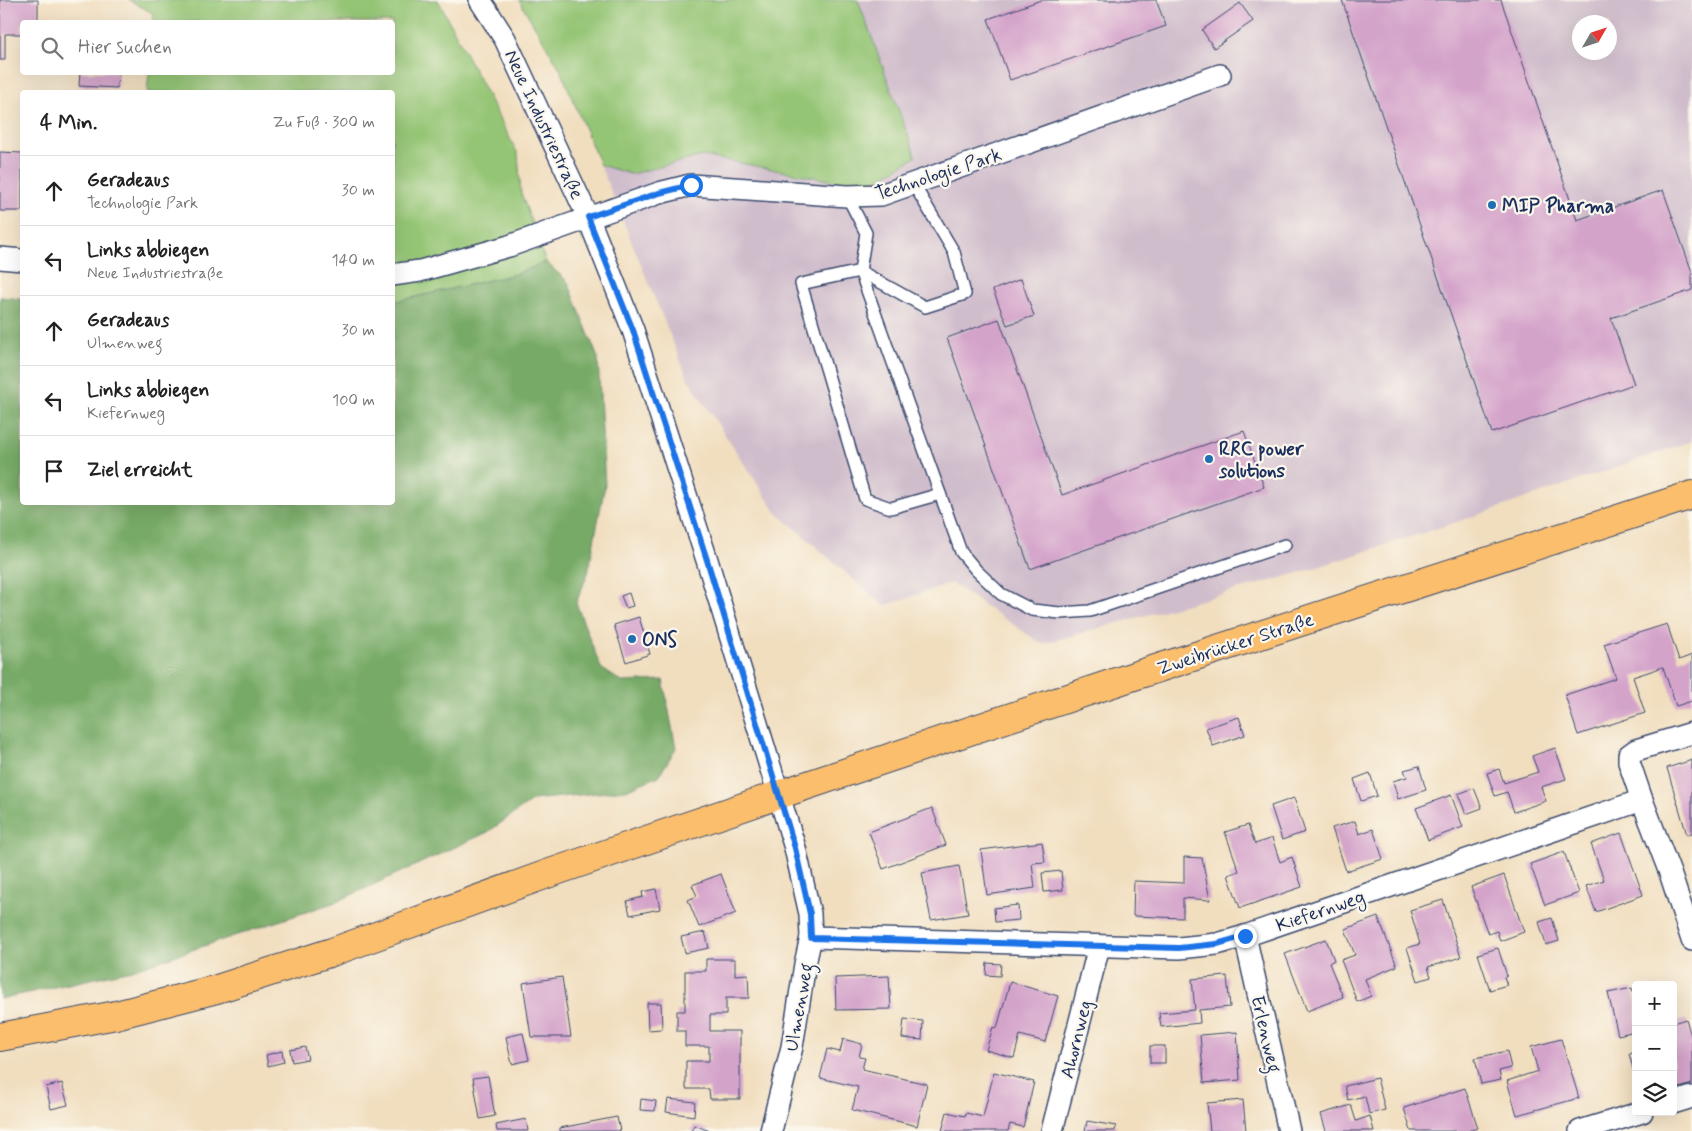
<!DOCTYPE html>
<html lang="de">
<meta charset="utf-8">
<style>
:root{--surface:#fff;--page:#f6f6f6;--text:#222;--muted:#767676;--line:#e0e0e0}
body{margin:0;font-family:Mynerve,sans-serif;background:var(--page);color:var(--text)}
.controls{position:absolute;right:15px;bottom:15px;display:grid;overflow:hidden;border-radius:5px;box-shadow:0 5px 20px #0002}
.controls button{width:45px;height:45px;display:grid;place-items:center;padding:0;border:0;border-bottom:1px solid var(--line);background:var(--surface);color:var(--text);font:25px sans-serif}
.compass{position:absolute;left:1572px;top:15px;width:45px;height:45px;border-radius:50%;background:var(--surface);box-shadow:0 5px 20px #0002;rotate:51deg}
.stop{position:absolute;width:15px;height:15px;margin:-11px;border:4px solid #1a73e8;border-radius:50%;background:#fff}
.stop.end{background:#1a73e8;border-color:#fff;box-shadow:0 1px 5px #0008}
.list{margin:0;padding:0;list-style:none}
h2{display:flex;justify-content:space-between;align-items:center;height:65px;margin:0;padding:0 20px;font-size:21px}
h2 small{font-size:16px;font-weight:400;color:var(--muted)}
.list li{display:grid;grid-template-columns:32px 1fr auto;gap:15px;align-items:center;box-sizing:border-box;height:70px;padding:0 20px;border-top:1px solid var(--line)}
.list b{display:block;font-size:19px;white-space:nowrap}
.list p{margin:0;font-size:16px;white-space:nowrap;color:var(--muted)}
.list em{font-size:16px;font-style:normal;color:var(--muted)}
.icon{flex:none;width:28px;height:28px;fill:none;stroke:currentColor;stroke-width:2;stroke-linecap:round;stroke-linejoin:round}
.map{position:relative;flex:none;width:1692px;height:1131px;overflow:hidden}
.search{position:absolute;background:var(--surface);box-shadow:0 5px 20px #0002;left:20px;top:20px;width:375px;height:55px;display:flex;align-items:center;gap:12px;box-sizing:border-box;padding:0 18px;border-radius:5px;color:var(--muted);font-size:19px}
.panel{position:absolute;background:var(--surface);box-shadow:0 5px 20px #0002;left:20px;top:90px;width:375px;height:415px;border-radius:5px}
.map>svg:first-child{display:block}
.industrial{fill:#d0bdcc;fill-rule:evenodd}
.green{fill:#94c575;stroke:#587a6a}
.forest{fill:#7a6;stroke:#496c62}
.building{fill:#d4a3ca}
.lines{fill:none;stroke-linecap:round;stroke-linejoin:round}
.service-casing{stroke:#3b496d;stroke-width:14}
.minor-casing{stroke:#3b496d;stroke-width:24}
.primary-casing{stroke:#3b496d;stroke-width:30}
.service{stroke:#fff;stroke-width:11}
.minor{stroke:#fff;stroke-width:21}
.primary{stroke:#fabe6d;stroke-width:28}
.route{stroke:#1a73e8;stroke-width:6}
.poi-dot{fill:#1f6fb2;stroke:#fbf7ec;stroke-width:2}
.labels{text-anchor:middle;stroke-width:4.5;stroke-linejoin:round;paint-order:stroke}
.street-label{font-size:19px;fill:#1b2f5e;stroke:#fbf7ec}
.poi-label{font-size:19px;font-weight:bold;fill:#1b2f5e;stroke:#fbf7ec;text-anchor:start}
</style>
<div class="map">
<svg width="1692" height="1131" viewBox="0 0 1692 1131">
<rect width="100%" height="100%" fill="#fbf7ec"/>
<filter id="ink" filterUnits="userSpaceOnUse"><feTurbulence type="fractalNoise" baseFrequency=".02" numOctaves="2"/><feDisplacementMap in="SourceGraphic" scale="10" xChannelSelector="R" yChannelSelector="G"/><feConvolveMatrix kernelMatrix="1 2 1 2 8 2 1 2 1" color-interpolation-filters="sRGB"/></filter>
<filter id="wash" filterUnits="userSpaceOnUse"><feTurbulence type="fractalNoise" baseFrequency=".0096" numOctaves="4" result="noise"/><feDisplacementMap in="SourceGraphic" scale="20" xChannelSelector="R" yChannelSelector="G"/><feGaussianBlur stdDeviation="1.12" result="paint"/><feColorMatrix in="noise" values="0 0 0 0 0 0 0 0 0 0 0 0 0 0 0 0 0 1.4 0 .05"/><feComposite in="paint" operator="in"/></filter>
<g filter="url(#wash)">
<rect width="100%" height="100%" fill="#f1debf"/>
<path class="industrial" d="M858,0H1692V441L1463,520L1302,572L1042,644L951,583L884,606L776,512L688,379L600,165L631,174L703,156L865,186L916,157ZM1580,22H1610V52H1580Z"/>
<g class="green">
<path d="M129,0H438L518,154L521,193L546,262L516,274L393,302L392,92H147L149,73L392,72V22H153L154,14Z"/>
<path d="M519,0H858L916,157L865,187L703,156L631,174L600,165L560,69Z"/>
</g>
<path class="forest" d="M546,262L568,282L598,358L605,485L588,573L576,603L601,668L622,682L663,680L676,748L659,776L626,790L533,800L488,832L336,902L132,970L0,999V297L22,299V502H392L393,302L516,274Z"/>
<g id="blocks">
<g class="building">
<path d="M0,0H38V22H22V34H5V60H0Z"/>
<path d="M1041,0H1156L1166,26L1010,80L988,19Z"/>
<path d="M1342,0H1501L1577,220L1663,190L1692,272V290L1611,318L1634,384L1492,433Z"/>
<path d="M1240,3L1253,21L1214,48L1202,30Z"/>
<path d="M80,72H118L117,88L79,86Z"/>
<path d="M0,152L22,153V211H0Z"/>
<path d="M1021,279L1034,316L1007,325L993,290Z"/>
<path d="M999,319L1062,495L1244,431L1264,487L1030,569L947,338Z"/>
<path d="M629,593L633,606L626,608L621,596Z"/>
<path d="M639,617L650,654L626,662L614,625Z"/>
<path d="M1667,624L1679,660L1692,655V701L1676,706L1663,667L1633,677L1645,713L1578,735L1565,695L1616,678L1604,644Z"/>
<path d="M1239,717L1245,735L1213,746L1206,728Z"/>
<path d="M1555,748L1566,779L1541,787L1546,801L1514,812L1507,792L1495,796L1487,773L1499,769L1504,783L1538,772L1532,756Z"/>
<path d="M1692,760V833L1687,835L1667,768Z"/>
<path d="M1419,766L1426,790L1398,799L1393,781L1407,777L1404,770Z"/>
<path d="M1370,773L1377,796L1361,801L1354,779Z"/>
<path d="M1474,788L1482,808L1466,814L1458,794Z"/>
<path d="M1451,795L1463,827L1428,840L1416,808Z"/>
<path d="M1294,798L1305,832L1282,840L1271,806Z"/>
<path d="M932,808L946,845L883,869L869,832Z"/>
<path d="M1355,821L1359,834L1373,829L1383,859L1346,871L1332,828Z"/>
<path d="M1248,825L1255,844L1272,838L1280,862L1292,857L1302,887L1240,908L1228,875L1239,871L1225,832Z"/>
<path d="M1621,833L1643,895L1596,912L1586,886L1604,880L1591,844Z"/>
<path d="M1042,842L1045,862L1032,863L1035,888L987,895L981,850Z"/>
<path d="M1564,852L1579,893L1545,905L1530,864Z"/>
<path d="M1184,857L1202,858L1210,900L1183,898V918L1133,916L1134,881L1184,883Z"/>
<path d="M959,866L968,914L931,920L922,873Z"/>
<path d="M1061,871L1063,890L1044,892L1042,873Z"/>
<path d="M721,874L736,913L699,927L688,900L697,896L692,885Z"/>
<path d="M1504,875L1524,932L1500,941L1497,931L1488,934L1471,887Z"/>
<path d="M656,889L660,909L630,915L627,901L643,897L642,892Z"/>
<path d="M1443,900L1461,957L1428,967L1431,977L1418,981L1407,948L1420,944L1410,910Z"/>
<path d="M1018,905L1019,920L995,922L994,908Z"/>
<path d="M1378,917L1397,966L1365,979L1371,996L1357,1002L1341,960L1355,955L1345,929Z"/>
<path d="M1552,918L1559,941L1546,945L1539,922Z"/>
<path d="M705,932L709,948L685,953L681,937Z"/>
<path d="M1326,939L1334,960L1329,963L1343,997L1307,1011L1285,954Z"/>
<path d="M1498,948L1507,976L1504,977L1507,985L1490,990L1478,954Z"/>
<path d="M706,959H735V975L748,974L749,998H726V1015H710V1031H740V1099H710L709,1089H686V1061H709V1046H685V1031H677V1011H685V971H706Z"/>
<path d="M987,963L1001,964L1000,976L986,975Z"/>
<path d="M889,976L891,1009L836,1010L835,978Z"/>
<path d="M1227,976L1230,1007L1199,1010L1200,1023L1161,1027L1159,1013L1195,1010L1192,979Z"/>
<path d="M562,977L571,1037H531L523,983Z"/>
<path d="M1010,982L1058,996L1045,1042L1020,1035L1014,1058L986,1050L993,1027L997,1028Z"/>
<path d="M1632,988L1636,1002V1031L1618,1035L1608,993Z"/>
<path d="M647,1003H661L662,1029L648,1030Z"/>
<path d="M904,1019L923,1021L922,1040L902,1038Z"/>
<path d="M1686,1019L1692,1039V1084L1673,1090V1023Z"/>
<path d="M1237,1032L1240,1080L1204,1083L1200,1035Z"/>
<path d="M523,1033L529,1060L512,1064L506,1037Z"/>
<path d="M843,1039L862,1044L859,1057L865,1058L862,1069L927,1084L917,1126L852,1110L858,1087L820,1078L827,1049L840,1052Z"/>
<path d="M1561,1039L1579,1098L1517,1115L1507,1081L1538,1071L1531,1047Z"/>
<rect x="1150" y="1046" width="15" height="17"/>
<path d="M305,1047L308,1059L292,1062L290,1050Z"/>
<path d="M282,1051L284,1062L268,1066L266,1055Z"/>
<path d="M1507,1051L1511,1068L1499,1071L1501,1080L1481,1084L1475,1058Z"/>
<path d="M1636,1052V1075H1635L1629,1054Z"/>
<path d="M994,1072L1034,1082L1023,1127L1010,1124L1008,1131H942L947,1112L965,1116L966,1113L983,1117Z"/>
<path d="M488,1076L495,1116L480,1119L473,1078Z"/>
<path d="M1377,1078L1385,1110L1369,1114L1365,1096L1348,1100L1345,1086Z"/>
<path d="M62,1083L68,1105L51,1109L46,1087Z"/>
<path d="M1465,1088L1478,1128L1467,1131H1411L1404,1108Z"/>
<path d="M641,1099L656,1101L655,1111L640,1110Z"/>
<path d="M668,1099L695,1102L694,1116L666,1112Z"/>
<path d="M1243,1100L1246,1131H1210L1207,1103Z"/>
<path d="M1351,1105L1356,1121L1370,1116L1374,1131H1326L1321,1114Z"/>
<path d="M617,1117L620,1131H560V1128Z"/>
<path d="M526,1119L528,1131H497L496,1125Z"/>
<path d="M1087,1121L1116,1126L1115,1131H1085Z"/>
<path d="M694,1125L710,1131H691Z"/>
</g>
</g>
</g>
<g filter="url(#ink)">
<use href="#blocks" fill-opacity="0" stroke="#3b496d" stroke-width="1"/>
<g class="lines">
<g class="service-casing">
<g id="service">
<path d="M847,196L866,233L860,271L801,284L865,499L891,508L940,494"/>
<path d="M860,271L961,552L976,570L1001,594L1032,610L1060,613L1090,611L1285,545"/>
<path d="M860,271L925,307L965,294L954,252L914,185"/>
</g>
</g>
<g class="minor-casing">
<g id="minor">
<path d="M480,0L505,39L588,217L633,330L707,560L795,848L810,914L811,937L805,964L792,1047L771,1131"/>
<path d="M0,258L22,260"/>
<path d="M392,275L420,271L509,246L659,193L691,185L847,196L881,195L1220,75"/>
<path d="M1642,800L1670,873L1692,940"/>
<path d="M1245,936L1289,1131"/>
<path d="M811,937L1179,948L1217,944L1245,936L1642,800L1629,762V755L1636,750L1692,733"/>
<path d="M1673,1103L1692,1097"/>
<path d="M1052,1131L1099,946"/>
<path d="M1580,1131L1642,1112"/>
</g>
</g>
<g class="primary-casing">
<path id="primary" d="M0,1037L116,1015L217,989L332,952L550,873L778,795L1134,676L1692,495"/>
</g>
<use href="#service" class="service"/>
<use href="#minor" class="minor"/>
<use href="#primary" class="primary"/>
</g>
</g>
<g class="lines" filter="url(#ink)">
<path class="route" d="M691,185L659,193L588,217L633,330L707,560L795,848L810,914L811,938L1179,948L1217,944L1245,936"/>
</g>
<g class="poi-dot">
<circle cx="1492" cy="205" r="5"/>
<circle cx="1209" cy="459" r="5"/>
<circle cx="632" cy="639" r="5"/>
</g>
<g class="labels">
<g class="street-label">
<text transform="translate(545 124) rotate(65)" y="7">Neue Industriestraße</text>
<text transform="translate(938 173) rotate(-18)" y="7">Technologie Park</text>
<text transform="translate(1235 643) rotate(-18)" y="7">Zweibrücker Straße</text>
<text transform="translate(1320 910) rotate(-19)" y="7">Kiefernweg</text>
<text transform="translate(798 1007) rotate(-80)" y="7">Ulmenweg</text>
<text transform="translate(1267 1034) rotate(77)" y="7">Erlenweg</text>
<text transform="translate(1075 1039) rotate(-76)" y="7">Ahornweg</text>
</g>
<g class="poi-label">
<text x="1502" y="212">MIP Pharma</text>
<text x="1219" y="455">RRC power<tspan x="1219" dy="22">solutions</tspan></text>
<text x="642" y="646">ONS</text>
</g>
</g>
</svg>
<div class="controls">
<button>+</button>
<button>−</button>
<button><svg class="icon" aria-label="layers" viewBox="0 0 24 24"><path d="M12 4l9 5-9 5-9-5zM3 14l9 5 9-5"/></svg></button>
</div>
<svg class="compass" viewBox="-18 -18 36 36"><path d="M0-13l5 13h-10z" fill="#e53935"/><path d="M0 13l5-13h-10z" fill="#767676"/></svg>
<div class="stop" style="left:691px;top:185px"></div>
<div class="stop end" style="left:1245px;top:936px"></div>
<div class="search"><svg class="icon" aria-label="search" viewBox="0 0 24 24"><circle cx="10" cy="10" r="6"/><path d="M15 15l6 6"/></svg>Hier suchen</div>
<section class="panel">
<h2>4 Min.<small>Zu Fuß · 300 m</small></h2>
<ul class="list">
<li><svg class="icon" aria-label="ahead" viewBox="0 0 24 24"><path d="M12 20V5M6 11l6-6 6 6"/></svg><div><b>Geradeaus</b><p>Technologie Park</p></div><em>30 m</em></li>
<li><svg class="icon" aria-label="left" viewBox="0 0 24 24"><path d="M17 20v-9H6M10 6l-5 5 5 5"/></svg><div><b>Links abbiegen</b><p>Neue Industriestraße</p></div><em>140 m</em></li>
<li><svg class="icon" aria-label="ahead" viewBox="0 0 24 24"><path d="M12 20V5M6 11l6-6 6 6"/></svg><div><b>Geradeaus</b><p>Ulmenweg</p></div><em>30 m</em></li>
<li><svg class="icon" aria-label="left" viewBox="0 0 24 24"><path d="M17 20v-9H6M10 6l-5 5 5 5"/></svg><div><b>Links abbiegen</b><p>Kiefernweg</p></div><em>100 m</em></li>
<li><svg class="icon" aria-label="arrive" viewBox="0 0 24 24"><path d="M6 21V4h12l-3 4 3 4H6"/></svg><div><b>Ziel erreicht</b></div></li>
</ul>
</section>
</div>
